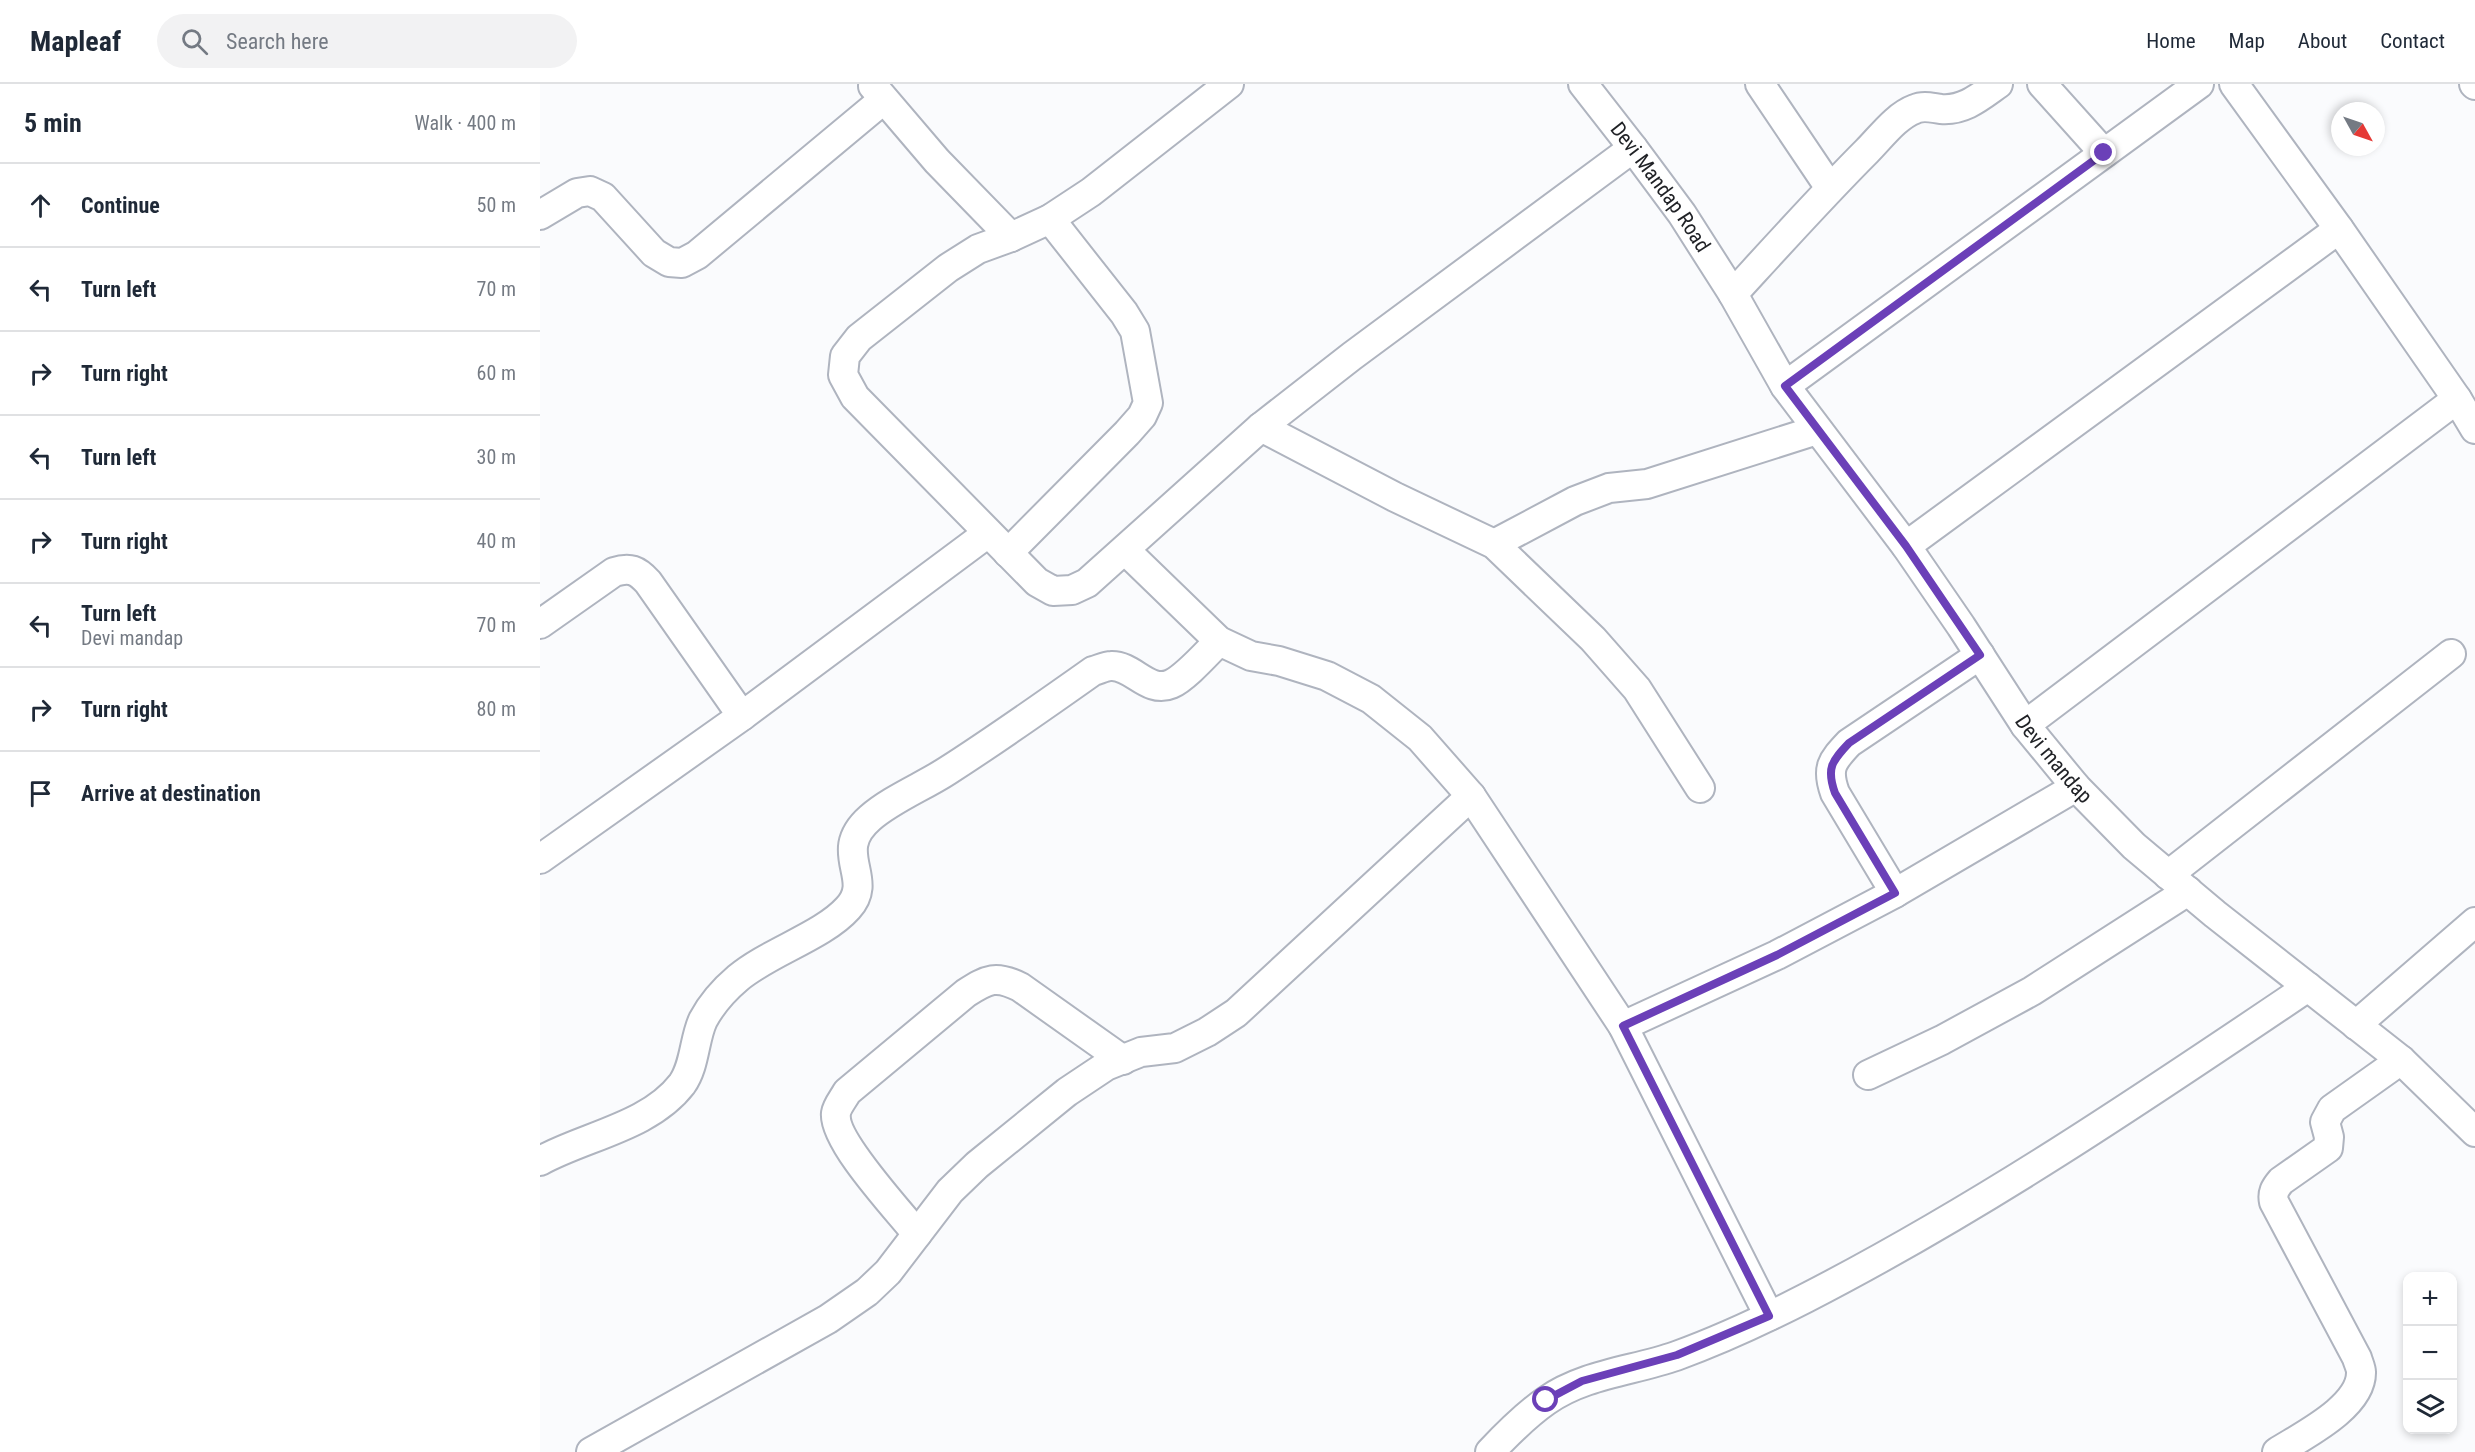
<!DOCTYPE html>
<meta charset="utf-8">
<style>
:root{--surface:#fff;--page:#f2f2f3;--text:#1f2937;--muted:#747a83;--line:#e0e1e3}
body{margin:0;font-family:"Roboto Condensed",sans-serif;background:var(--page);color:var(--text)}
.controls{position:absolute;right:18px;bottom:18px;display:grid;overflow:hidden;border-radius:12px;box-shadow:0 3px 9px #0003}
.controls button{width:54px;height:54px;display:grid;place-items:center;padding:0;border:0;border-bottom:2px solid var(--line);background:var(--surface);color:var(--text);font:30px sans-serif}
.compass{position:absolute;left:1791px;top:18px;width:54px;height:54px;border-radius:50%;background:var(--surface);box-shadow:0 3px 9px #0003;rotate:130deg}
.stop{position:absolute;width:18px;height:18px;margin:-14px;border:4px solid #6b40b8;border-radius:50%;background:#fff}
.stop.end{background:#6b40b8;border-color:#fff;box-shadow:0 2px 6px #0008}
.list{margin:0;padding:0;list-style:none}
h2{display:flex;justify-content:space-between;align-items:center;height:78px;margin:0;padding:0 24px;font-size:26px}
h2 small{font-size:20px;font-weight:400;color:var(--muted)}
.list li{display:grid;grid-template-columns:39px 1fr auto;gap:18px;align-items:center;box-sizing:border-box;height:84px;padding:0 24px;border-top:2px solid var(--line)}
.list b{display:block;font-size:22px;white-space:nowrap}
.list p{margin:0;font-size:20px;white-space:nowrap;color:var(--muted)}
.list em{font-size:20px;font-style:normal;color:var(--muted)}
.icon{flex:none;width:33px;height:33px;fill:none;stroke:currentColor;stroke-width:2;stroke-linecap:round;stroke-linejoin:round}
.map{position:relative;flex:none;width:1935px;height:1368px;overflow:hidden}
header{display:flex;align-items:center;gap:36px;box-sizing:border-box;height:84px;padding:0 30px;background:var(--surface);border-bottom:2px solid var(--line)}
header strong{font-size:28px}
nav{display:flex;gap:33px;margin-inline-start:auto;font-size:21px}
.search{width:420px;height:54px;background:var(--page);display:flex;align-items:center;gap:15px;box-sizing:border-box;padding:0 21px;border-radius:33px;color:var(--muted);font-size:22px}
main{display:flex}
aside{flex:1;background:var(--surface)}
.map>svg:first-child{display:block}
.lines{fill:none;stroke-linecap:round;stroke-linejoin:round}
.street-casing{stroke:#afb4bf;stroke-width:32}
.street{stroke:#fff;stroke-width:28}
.route{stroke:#6b40b8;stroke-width:8}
.labels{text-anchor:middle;stroke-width:6;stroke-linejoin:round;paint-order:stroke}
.street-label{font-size:21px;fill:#202226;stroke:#fafbfd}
</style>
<header>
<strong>Mapleaf</strong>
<div class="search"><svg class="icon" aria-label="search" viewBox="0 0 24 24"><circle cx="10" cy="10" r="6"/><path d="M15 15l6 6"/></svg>Search here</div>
<nav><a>Home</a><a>Map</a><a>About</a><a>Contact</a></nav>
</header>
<main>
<aside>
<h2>5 min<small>Walk · 400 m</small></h2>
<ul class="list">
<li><svg class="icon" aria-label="ahead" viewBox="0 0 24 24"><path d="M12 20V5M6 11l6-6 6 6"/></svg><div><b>Continue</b></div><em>50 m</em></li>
<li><svg class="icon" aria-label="left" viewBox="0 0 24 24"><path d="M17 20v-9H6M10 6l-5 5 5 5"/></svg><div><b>Turn left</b></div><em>70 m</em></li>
<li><svg class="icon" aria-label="right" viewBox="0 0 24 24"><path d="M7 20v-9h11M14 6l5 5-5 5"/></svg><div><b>Turn right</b></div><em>60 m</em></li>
<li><svg class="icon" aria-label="left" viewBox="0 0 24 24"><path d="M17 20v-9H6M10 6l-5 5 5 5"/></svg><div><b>Turn left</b></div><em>30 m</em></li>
<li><svg class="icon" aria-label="right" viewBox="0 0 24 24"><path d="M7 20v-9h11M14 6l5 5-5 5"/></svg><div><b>Turn right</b></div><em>40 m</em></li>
<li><svg class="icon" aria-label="left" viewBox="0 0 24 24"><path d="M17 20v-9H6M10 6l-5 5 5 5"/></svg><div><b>Turn left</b><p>Devi mandap</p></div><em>70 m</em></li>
<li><svg class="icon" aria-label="right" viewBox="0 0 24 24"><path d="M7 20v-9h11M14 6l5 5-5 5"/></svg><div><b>Turn right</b></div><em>80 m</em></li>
<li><svg class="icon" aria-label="arrive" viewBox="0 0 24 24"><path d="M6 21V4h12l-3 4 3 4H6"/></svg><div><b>Arrive at destination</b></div></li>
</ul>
</aside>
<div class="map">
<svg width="1935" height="1368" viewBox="0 0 1935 1368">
<rect width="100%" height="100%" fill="#fafbfd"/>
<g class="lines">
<g class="street-casing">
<g id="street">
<path d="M689,0L551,108L510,135L471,153L438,165L408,184L319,254L305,272L303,291L315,313L497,498L513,507L532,506L547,499L721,343L812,272L1093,64"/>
<path id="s1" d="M1043,0L1093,64L1142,130L1193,210L1245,302L1366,462L1421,542L1485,641L1536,703L1594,762L1675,830L1861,976L1935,1048"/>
<path d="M1220,0L1290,104"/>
<path d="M1502,0L1564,69"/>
<path d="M1694,0L1799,145L1917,315L1935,345"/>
<path d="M1934,0L1935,1"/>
<path d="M333,2L397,77L471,153"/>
<path d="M0,131L37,109L50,107L63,113L114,169L129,178L142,179L157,171L343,16"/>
<path d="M1193,210C1237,162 1281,113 1327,67C1341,53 1356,32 1375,25C1384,21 1392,24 1401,25C1424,27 1441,12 1458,0"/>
<path d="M1245,302L1659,0"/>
<path d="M721,343L855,413L954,460L1053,555L1097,605L1160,704"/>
<path d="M954,460L1035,417L1069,404L1107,400L1277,346"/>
<path d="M1366,462L1799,145"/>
<path d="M585,466L679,557L711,572L739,577L787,592L831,615L880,654L931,712L1083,942L1229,1232"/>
<path d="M468,469L587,349L602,332L608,319L595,247L584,229L510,135"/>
<path d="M0,540L74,488C90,483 97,486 108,498L202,632"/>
<path d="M1485,641L1917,315"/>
<path d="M0,775L202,632L448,449"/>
<path d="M1628,791L1911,570"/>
<path d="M1355,809L1295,709C1286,684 1292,677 1309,659L1440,571"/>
<path d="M1816,941L1935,838"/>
<path d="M1083,942L1237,871L1355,809L1536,703"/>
<path d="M1328,991L1402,956L1492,907L1648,807"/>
<path d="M0,1077C45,1052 109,1043 142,1000C155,982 154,955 163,936C171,921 185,905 198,894C229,868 283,852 308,824C336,794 290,769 330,734C350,716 384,702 407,687C457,655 505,621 553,587C558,586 565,582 571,582C593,581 608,610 631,600C645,594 667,569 679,557"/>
<path d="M377,1150C359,1127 292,1056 296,1029C297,1022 304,1014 307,1008L426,909C448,895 456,891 480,903L583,976"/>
<path d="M51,1368L288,1235L327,1208L348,1188L410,1107L437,1081L527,1008L566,982L601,968L635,964L667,948L696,929L931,712"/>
<path d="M950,1368C967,1350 986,1331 1006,1317C1044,1290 1093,1287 1136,1272C1180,1256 1225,1235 1266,1214C1441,1124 1605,1013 1768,903"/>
<path d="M1737,1368C1762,1352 1822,1323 1821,1288C1821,1284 1818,1278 1817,1274L1734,1118C1732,1109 1735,1104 1741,1097L1788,1064L1789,1053L1785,1038L1792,1025L1861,976"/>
</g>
</g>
<use href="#street" class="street"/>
</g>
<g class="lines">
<path class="route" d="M1006,1316L1042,1297L1137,1271L1229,1232L1083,942L1237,871L1355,809L1295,709C1286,684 1292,677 1309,659L1440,571L1366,462L1245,302L1564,69"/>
</g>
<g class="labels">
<g class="street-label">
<text dy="7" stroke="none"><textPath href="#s1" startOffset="129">Devi Mandap Road</textPath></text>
<text dy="7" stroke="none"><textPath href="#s1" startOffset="824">Devi mandap</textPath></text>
</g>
</g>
</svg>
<div class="controls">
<button>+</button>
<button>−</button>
<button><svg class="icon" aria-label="layers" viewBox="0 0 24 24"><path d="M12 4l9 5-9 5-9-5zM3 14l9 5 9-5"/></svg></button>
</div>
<svg class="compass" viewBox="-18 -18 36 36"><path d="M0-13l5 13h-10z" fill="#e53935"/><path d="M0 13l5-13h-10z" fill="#747a83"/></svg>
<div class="stop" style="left:1006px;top:1316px"></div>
<div class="stop end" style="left:1564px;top:69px"></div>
</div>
</main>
